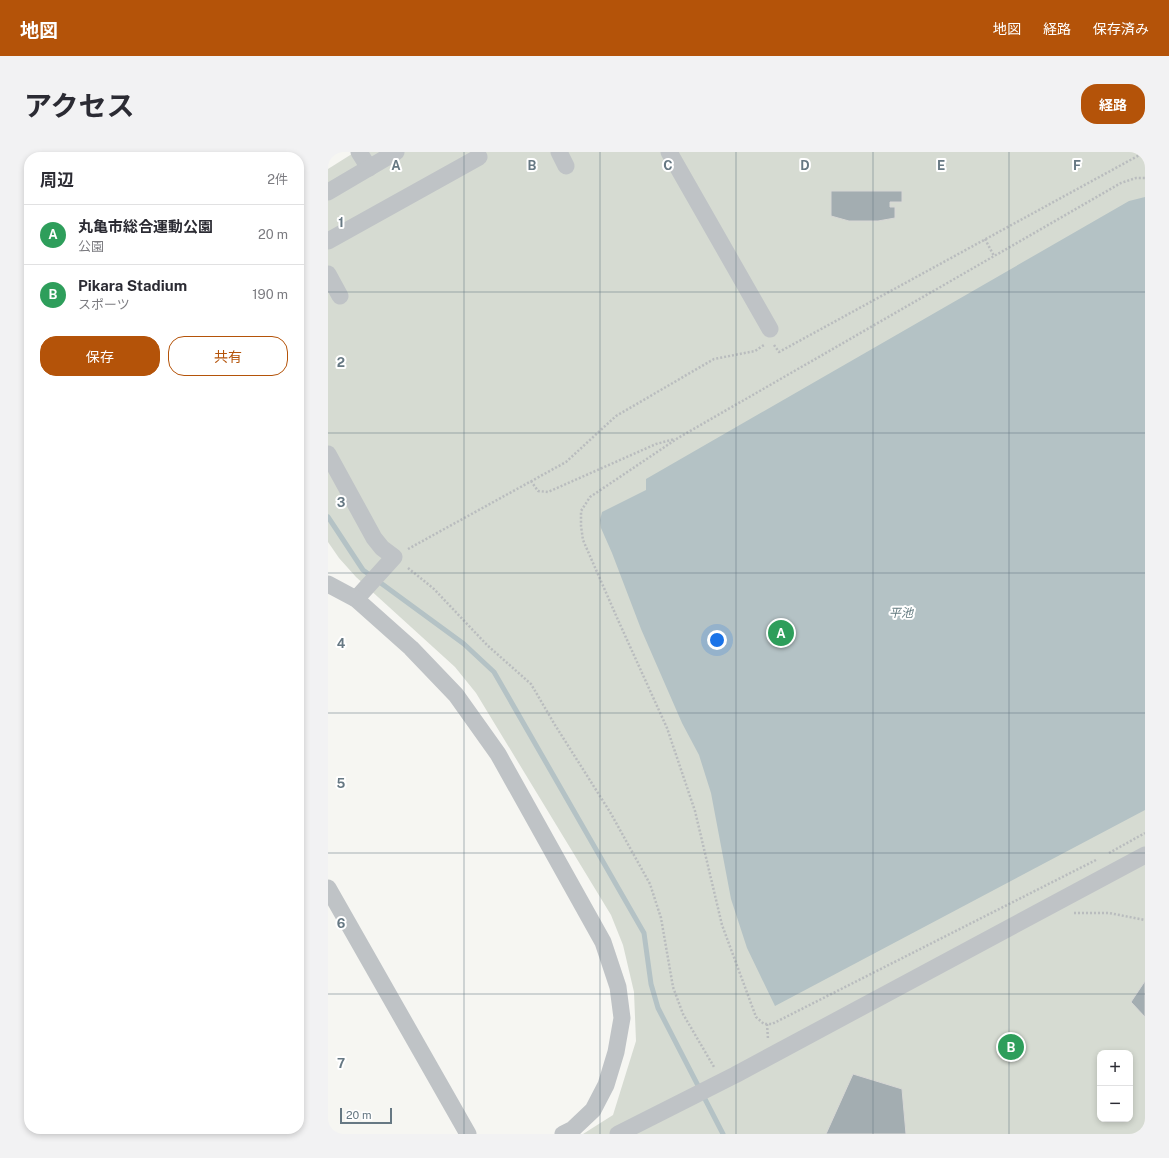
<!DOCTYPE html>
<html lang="ja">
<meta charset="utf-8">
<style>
:root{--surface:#fff;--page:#f2f2f3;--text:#2b2b33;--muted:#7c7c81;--line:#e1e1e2;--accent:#b45309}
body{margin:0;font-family:"Public Sans","Noto Sans JP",sans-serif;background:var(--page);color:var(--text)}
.controls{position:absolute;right:12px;bottom:12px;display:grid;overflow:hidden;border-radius:8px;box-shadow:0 2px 6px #0003}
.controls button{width:36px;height:36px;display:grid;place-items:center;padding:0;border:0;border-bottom:1px solid var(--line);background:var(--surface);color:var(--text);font:20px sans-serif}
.scale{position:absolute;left:12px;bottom:10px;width:52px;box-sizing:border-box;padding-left:4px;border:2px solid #667883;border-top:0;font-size:11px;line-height:14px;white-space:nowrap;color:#667883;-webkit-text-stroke:3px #fff;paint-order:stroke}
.you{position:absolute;left:389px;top:488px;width:14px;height:14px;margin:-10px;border:3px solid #fff;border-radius:50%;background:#1a73e8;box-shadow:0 0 0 6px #1a73e833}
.badge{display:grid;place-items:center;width:26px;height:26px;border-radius:50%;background:var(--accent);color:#fff;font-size:13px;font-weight:700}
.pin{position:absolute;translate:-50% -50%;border:2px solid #fff;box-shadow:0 1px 4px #0006}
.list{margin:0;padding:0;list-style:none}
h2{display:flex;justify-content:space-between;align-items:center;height:52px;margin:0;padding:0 16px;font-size:17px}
h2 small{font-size:13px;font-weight:400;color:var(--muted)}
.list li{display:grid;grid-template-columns:26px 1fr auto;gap:12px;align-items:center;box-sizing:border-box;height:60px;padding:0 16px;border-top:1px solid var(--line)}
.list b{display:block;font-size:15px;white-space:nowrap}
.list p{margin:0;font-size:13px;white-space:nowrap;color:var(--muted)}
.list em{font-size:13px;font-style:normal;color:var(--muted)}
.actions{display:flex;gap:8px;padding:12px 16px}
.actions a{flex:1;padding:9px 0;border:1px solid var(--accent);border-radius:16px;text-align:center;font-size:14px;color:var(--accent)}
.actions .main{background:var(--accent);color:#fff}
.map{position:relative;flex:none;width:817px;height:982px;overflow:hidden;border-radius:16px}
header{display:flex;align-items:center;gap:24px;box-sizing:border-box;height:56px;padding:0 20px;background:var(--accent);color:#fff}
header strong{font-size:19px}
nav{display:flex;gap:22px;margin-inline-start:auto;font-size:14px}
.intro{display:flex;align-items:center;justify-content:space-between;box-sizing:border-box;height:96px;padding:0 24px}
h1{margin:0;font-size:28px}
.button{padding:10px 18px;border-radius:16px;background:var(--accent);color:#fff;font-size:14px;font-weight:700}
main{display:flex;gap:24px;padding:0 24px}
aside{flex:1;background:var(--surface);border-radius:16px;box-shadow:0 2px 6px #0003}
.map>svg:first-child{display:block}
.green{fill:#d6dbd2;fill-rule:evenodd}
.water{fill:#b4c2c5}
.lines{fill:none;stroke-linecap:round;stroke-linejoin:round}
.stream{stroke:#b4c2c5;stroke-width:5}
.building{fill:#a3adb1;stroke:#d7d7d5}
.path{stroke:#b9bcbe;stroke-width:2.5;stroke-dasharray:2 2;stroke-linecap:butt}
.minor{stroke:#bfc3c6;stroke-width:17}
.grid{fill:none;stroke:#667883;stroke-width:1;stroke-opacity:0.55}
.labels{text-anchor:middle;stroke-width:4;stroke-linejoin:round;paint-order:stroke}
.water-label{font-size:12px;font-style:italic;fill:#627a7f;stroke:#fff}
.grid-label{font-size:13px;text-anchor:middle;font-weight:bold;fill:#667883;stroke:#fff;stroke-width:4;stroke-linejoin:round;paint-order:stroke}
</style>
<header>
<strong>地図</strong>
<nav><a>地図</a><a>経路</a><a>保存済み</a></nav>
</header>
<div class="intro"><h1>アクセス</h1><a class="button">経路</a></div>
<main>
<aside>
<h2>周辺<small>2件</small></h2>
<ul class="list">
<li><span class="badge" style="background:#2e9e5b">A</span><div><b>丸亀市総合運動公園</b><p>公園</p></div><em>20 m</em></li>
<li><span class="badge" style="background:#2e9e5b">B</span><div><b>Pikara Stadium</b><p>スポーツ</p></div><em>190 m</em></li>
</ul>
<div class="actions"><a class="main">保存</a><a>共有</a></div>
</aside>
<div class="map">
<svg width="817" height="982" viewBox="0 0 817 982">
<rect width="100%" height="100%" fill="#f6f6f2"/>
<path class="green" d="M27,0H817V982H255L285,963L308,889L306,840L295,793L283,763L148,541L127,515L28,425L11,406L0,390V17ZM772,901H802V967H772Z"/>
<path class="water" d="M817,45V658L447,854L419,796L403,747L383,641L371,603L354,571L313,477L284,401L273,376L272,368L274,360L318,338V327L801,49Z"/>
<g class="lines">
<path class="stream" d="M0,365L6,374L35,418L136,492L166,520L316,781L323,832L330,856L395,982"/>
</g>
<g class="building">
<path d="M503,39H574V50H562V55H567V66L550,69H521L503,64Z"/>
<path d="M817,829V865L803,850Z"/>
<path d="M525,922L574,937L578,982H498Z"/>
</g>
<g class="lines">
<g class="path">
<path d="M657,87L666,104"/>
<path d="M446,193L451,200L817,0"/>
<path d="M203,329L210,339L220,340L328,292L347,287"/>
<path d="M80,397L238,310L288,264L386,207L427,199L436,193"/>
<path d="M80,416L106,437L159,493L203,532L227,573L282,660L322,732L333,766L345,835L355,862L386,915"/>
<path d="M781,701L817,681"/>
<path d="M768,708L444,872H436L428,865L394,773L367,659L339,576L290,468L255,388L253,374V359L262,345L350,286L793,31L808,26H817"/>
<path d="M746,761H781L817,768"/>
<path d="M439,872L440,887"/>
</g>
<g class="minor">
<path d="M31,0L41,16"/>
<path d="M231,0L238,14"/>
<path d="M341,0L442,177"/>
<path d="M0,40L68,0"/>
<path d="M0,89L151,5"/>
<path d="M0,122L12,144"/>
<path d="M0,302L46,386L54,396L66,405L28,447"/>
<path d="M0,432L28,447L83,496L128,543L170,602L275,790L290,835L294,866L288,900L278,933L265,958L245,977L235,982"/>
<path d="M0,736L140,982"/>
<path d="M290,982L407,923L817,703"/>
</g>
</g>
<path class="grid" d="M136,0V982M272,0V982M408,0V982M545,0V982M681,0V982M0,140H817M0,281H817M0,421H817M0,561H817M0,701H817M0,842H817"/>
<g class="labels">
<g class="water-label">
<text x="573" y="465">平池</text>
</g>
</g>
<g class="grid-label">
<text x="68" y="18">A</text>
<text x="204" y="18">B</text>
<text x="340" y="18">C</text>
<text x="477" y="18">D</text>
<text x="613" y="18">E</text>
<text x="749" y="18">F</text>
<text x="13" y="75">1</text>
<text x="13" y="215">2</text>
<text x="13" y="355">3</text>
<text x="13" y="496">4</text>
<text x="13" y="636">5</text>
<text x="13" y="776">6</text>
<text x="13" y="916">7</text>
</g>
</svg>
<div class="controls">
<button>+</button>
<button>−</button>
</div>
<div class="scale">20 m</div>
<div class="you"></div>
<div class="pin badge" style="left:453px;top:481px;background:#2e9e5b">A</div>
<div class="pin badge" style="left:683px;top:895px;background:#2e9e5b">B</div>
</div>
</main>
